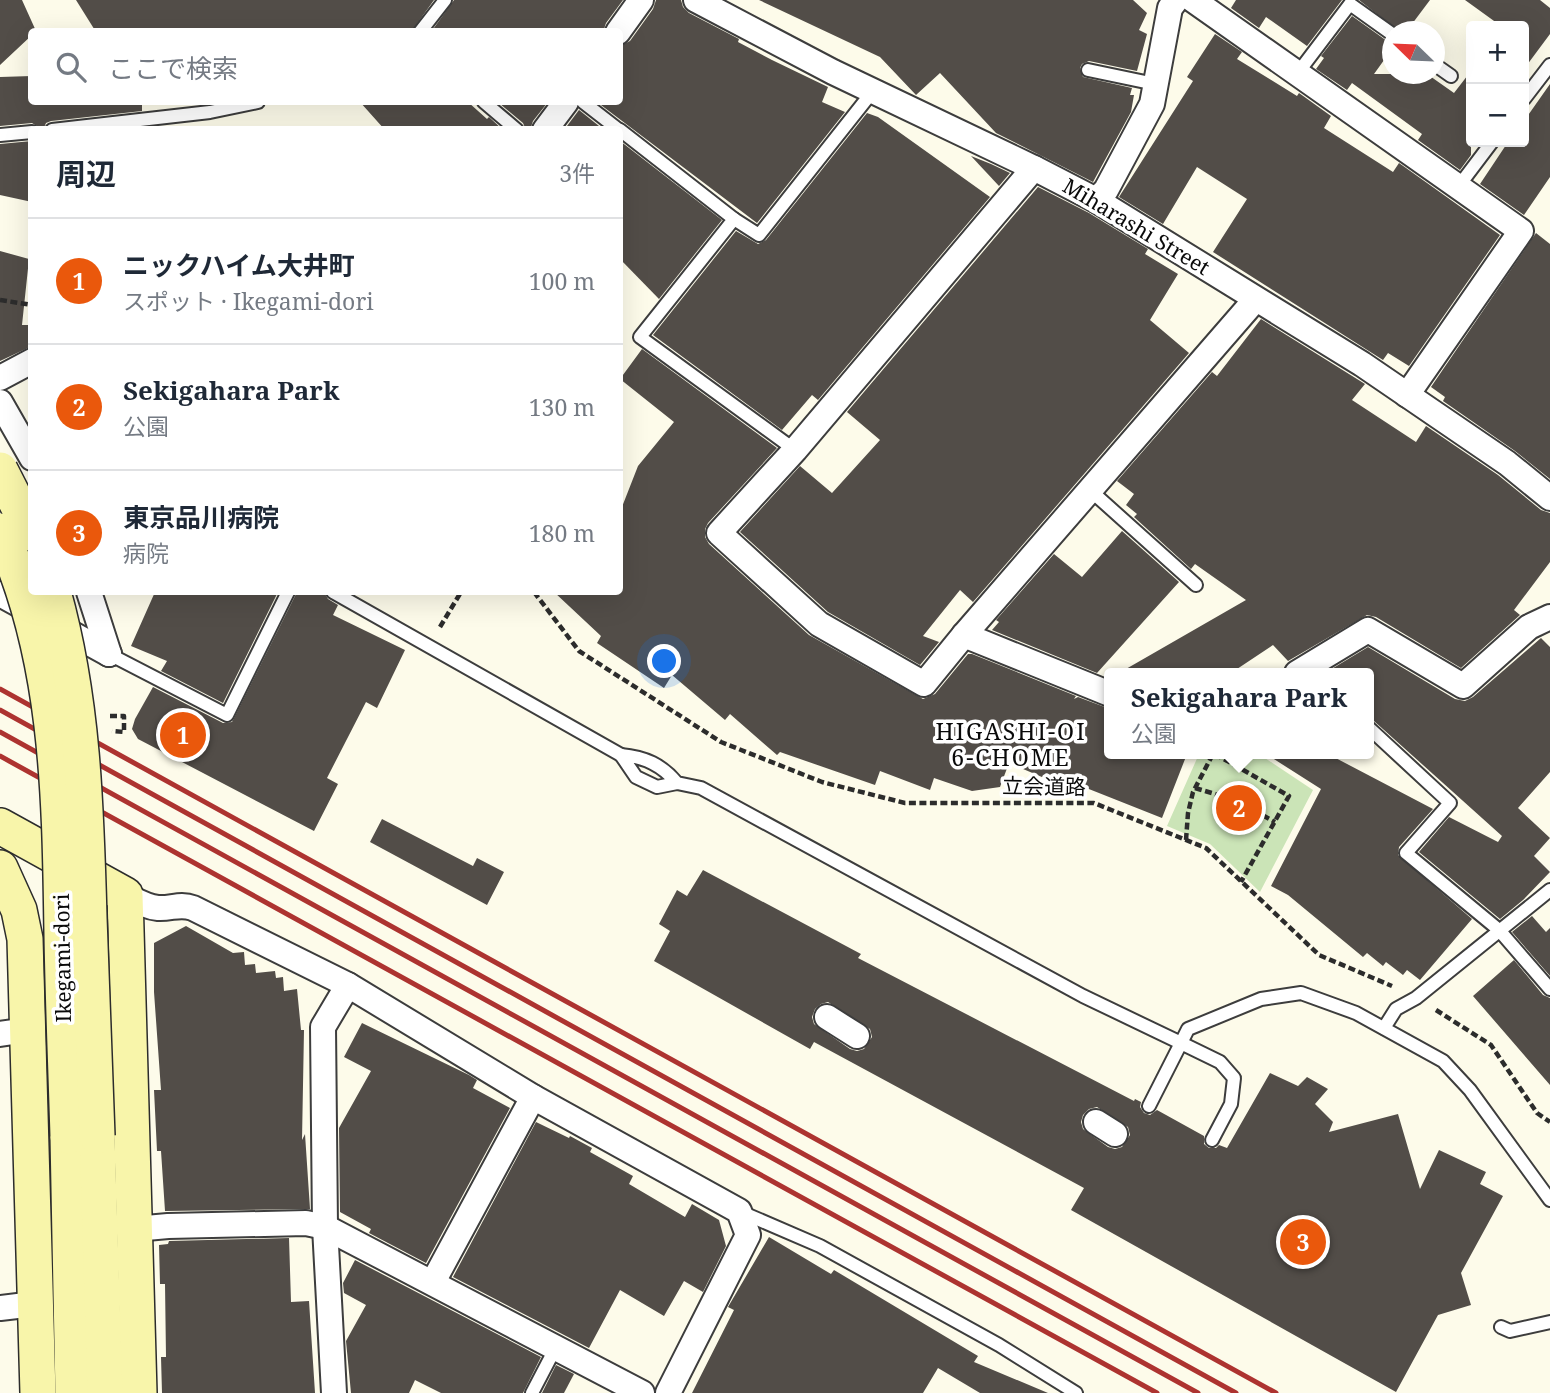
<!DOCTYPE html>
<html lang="ja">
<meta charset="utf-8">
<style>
:root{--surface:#fff;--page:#f2f2f3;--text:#1f2937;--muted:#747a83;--line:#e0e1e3;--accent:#ea580c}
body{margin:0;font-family:"Noto Serif","Noto Sans JP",serif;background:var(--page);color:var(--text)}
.controls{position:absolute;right:21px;top:21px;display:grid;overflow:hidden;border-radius:7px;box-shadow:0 7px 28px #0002}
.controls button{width:63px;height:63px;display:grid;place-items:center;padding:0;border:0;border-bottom:2px solid var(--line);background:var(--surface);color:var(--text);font:35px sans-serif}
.compass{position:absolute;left:1382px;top:21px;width:63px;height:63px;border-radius:50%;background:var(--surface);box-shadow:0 7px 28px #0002;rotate:293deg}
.you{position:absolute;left:665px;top:662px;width:24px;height:24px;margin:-18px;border:5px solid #fff;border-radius:50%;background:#1a73e8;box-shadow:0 0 0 10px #1a73e833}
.badge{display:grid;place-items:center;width:46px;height:46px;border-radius:50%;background:var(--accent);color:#fff;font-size:23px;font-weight:700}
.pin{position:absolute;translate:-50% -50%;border:4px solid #fff;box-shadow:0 2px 7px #0006}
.popup{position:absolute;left:1104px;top:668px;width:270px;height:91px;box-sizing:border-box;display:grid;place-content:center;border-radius:7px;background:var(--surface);filter:drop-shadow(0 2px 5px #0005);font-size:23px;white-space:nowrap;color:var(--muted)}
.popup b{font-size:26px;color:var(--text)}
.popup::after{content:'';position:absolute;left:50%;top:100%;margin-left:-14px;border:14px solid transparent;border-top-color:var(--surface)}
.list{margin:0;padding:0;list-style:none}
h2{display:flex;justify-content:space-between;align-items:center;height:91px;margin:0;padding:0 28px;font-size:30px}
h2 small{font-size:23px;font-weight:400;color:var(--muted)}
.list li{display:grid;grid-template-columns:46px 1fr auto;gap:21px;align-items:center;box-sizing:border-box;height:126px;padding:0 28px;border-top:2px solid var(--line)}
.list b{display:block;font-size:26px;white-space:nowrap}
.list p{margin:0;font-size:23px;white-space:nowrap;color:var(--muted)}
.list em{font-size:23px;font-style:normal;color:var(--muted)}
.icon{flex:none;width:38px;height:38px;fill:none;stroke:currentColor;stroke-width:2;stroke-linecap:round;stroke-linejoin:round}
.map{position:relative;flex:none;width:1550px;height:1393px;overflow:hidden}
.search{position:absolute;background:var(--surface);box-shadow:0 7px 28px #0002;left:28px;top:28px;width:595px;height:77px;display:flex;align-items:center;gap:18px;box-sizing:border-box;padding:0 24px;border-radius:7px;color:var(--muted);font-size:26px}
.panel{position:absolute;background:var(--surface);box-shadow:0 7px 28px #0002;left:28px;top:126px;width:595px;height:469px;border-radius:7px}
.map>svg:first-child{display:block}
.green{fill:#cbe4b7}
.building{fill:#524d48;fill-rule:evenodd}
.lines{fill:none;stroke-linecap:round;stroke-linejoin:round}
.lane-casing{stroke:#3d3d3d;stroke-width:16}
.street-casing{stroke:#3d3d3d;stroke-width:28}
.secondary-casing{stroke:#2c2c2c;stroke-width:38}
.path{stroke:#2c2c2c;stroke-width:4.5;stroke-dasharray:7 3.5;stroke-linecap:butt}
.lane{stroke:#fff;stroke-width:12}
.street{stroke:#fff;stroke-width:24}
.secondary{stroke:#f8f5aa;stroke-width:35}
.rail{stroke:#ad3330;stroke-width:5}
.secondary-bridge-casing{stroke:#2c2c2c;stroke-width:38;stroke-linecap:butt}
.secondary-bridge{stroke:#f8f5aa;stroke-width:35}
.labels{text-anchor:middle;stroke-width:7;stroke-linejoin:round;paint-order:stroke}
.street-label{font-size:21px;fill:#0a0a0a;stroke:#fff}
.neighbourhood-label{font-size:23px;letter-spacing:2px;fill:#0a0a0a;stroke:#fff}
</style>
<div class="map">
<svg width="1550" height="1393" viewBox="0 0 1550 1393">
<rect width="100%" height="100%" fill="#fdfbea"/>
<path class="green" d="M1199,754H1259L1313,790L1260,892L1210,844L1167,826Z"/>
<g class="building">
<path d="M0,0H22L36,31L32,32V35L0,65Z"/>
<path d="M76,0H434L411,32H96Z"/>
<path d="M454,0H623L606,23L603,32H431Z"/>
<path d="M656,0H681L683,7L689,13L739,39L738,42L772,60L828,87L822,102L845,112L757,223L597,102H620V46L630,41L653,9Z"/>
<path d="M759,0H1133L1147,13L1139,30L1147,34L1137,71L1089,61L1082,64L1080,68L1083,77L1132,88L1130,95H1134L1131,112L1093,182L996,133L940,73L916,95L880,57Z"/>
<path d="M1236,0H1342L1307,46L1266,17L1259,28L1231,8Z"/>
<path d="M1359,0H1430L1406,32H1400Z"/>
<path d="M1465,0H1540L1550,8V34L1524,69V26H1501Z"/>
<path d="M1352,16L1387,41L1392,43V49L1374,74H1427L1454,93L1471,71V155L1460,170L1418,140L1422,134L1352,83L1347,90L1316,69L1324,58L1321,56Z"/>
<path d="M1215,34L1242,52L1237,59L1297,96L1299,93L1331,116L1324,128L1393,172L1399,163L1500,235L1409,366L1388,353L1383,360L1213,252L1247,199L1197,167L1163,224L1119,197L1193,81L1187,77Z"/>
<path d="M32,76V102H142V111L51,121L46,123L43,130L32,123L0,126V77Z"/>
<path d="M1550,84V177L1524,215L1480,184L1508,142H1524V121Z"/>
<path d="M360,102H468L487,119L489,117L503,130H385Z"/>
<path d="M500,102H548L533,121L530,130H526L523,123L499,103Z"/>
<path d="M579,110L604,130H564Z"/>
<path d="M867,113L878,117L990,197L818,400L812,395L782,430L653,335L736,231L758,244L766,240Z"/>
<path d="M32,141V202L0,195V144Z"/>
<path d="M620,141L722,220L659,299L620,259Z"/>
<path d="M971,156L991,164L1010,173L999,186Z"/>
<path d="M1038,187L1089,213L1148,249L1145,254L1178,274L1150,320L1189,353L973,602L960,590L923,636L939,642L920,665L828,612L740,532L800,466L832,493L880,440L847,412Z"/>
<path d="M1536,233L1550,244V479L1515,451L1443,401L1445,397L1431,387Z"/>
<path d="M0,251L29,259L22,325H32V346L0,361Z"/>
<path d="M1261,319L1365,384L1352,400L1416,442L1426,426L1498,475L1541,510L1550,513V562L1514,610L1520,615L1461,668L1376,617L1367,615L1288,661L1273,645L1231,673H1119L1246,600L1195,564L1191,569L1134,517L1137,514L1126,505L1134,494L1117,481L1212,372L1217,376Z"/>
<path d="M642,349L777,448L708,523L705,529V537L709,544L809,635L923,699L935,694L968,654H972L1076,696L1074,699L1078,697L1110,709V754H1187L1162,818L1051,774L1049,780L1009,763L1000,787L972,791L934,778L930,790L880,771L875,785L780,752L777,755L730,714L725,720L672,675L664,688L597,643L601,636L554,592H620V512L638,466L674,422L620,379Z"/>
<path d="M1122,531L1179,582L1097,673L992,630L999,622L996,620L1054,554L1082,577Z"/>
<path d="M155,592H278L223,703L161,671L167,661L131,646Z"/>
<path d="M297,592H324L328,599L338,605L333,615L405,650L377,708L366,702L327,778L338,784L314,831L138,739L132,729L135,719L153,687L223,723L232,722Z"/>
<path d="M1541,638L1550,647V772L1518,808L1550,838L1534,856L1550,872L1523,900L1500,919L1419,852L1449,817L1498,842L1502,836L1374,721L1368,718V673H1325L1368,647L1455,699L1465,701L1473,697Z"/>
<path d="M1266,754H1328L1433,809L1399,847L1398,855L1472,919L1420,980L1407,970L1403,975L1386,962L1383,966L1367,953L1363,957L1288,895L1271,886L1321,789Z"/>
<path d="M382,819L473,866L477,858L504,872L487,905L370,842Z"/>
<path d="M703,870L861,954L858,958L1134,1101L1135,1099L1141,1102L1140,1107L1144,1113L1150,1115L1157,1110L1204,1136V1144L1209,1148H1216L1219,1145L1227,1148L1270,1073L1298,1086L1307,1077L1328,1089L1315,1104L1333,1122L1329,1132L1398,1114L1420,1189L1439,1150L1486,1172L1480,1184L1503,1196L1461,1273L1471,1305L1438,1315L1396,1392L1071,1210L1084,1188L814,1042L810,1049L654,961L670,931L659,924L677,890L687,896ZM828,1002L870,1029L872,1037L864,1049L857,1051L850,1049L814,1024L812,1017L815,1009L821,1004ZM1097,1107L1128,1127L1130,1135L1122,1147L1115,1149L1108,1147L1083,1129L1081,1122L1083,1115L1089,1109Z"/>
<path d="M1532,916L1546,932L1550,928V976L1512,932Z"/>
<path d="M186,926L233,953L244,952L245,965L255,964L256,973L275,971L276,978L283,977L284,991L297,989L301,1030H304L302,1140L305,1134L310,1209L165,1211L161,1151H157L154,1090H161L154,992V943Z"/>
<path d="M1514,960L1543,995L1550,998V1085L1473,996Z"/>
<path d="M362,1023L469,1075L477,1080L473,1088L510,1108L426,1263L369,1233L371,1229L340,1212L339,1128L371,1071L344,1057Z"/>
<path d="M536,1122L569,1138L570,1136L592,1148L590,1152L633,1176L629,1184L685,1217L692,1204L719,1220L726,1246L703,1292L684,1281L664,1316L620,1290L589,1348L453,1277Z"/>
<path d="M769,1237L831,1274L834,1270L978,1356L974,1362L1048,1393H980L938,1368L923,1393H692L734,1310L728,1307Z"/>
<path d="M289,1238L291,1302L309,1301L315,1393H162L161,1357H166L165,1284H160L159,1245L168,1244L169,1241Z"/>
<path d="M355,1260L541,1357L523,1393H441L415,1380L409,1393H351L346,1341L366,1305L344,1293L343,1283Z"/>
<path d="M556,1365L574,1374L564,1393H542Z"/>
</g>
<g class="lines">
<g class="lane-casing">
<g id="lane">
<path d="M420,32L445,0"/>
<path d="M1434,64L1451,76"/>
<path d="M1088,70L1155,84"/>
<path d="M1297,74L1350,4L1392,34"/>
<path d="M1524,99L1550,65"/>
<path d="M484,102L517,130"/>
<path d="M583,102L619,130"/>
<path d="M52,130L210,112L258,102"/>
<path d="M620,130L734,219L640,337L795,450"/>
<path d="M0,135L32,132"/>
<path d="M1458,187L1492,142"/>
<path d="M734,219L759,235L873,91"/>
<path d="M1090,490L1196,585"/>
<path d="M333,592L621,755"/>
<path d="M109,654L227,715L288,592"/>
<path d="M1368,727L1450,803L1406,853L1499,930L1550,989"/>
<path d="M677,783C662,765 645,757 621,755L636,777L657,787L677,783L701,788L1083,996L1181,1043L1188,1029L1261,999L1301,993L1356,1013L1443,1061L1470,1090L1550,1200"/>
<path d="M1384,1028L1396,1009L1416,998L1550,890"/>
<path d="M1149,1106L1181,1043L1220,1062L1234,1078L1231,1104L1212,1140"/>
<path d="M741,1212L820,1246L999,1345L1076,1393"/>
<path d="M1501,1327L1510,1331L1550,1322"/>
<path d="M532,1393L556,1347"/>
</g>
</g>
<g class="street-casing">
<g id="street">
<path d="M696,0L833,72L1034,168L1096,200L1362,364L1507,463L1550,498"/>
<path d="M1193,0L1521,231L1407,395"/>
<path d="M618,32L641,0"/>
<path d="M545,130L566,102"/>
<path d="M1034,168L795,450L719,533L819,624L924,684L964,635L1255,300"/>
<path d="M1096,200L1106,190L1152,104L1170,8L1176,0"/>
<path d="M0,378L32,361"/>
<path d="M0,402L32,458"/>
<path d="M89,592L109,654"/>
<path d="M0,594L109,654"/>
<path d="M964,635L1110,694"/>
<path d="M1297,673L1368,630L1463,686L1529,627L1550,617"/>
<path d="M125,895C135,900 146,907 158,908C171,909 180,903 193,908L348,985L533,1097L739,1211L748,1235L668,1393"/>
<path d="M827,1017L857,1036"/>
<path d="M0,1034L27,1030"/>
<path d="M1096,1122L1115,1134"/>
<path d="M135,1229L168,1226L306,1223L325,1227L642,1393"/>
<path d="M433,1282L533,1097"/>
<path d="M0,1308L34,1304"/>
<path d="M334,1393L325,1227L323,1027L348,985"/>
</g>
</g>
<g class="secondary-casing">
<g id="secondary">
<path d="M0,826L125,895L139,1393"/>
<path d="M0,868L19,910L25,939L38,1393"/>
<path d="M68,1136L73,1393"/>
<path d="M97,1136L105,1393"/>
</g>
</g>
<g class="path">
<path d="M0,300L32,305"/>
<path d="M534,592L579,651L721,742L822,782L905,803H1094L1206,848L1319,955L1392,986"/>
<path d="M440,627L461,592"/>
<path d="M110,716H124V732L112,731"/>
<path d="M1215,754L1289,796L1241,882"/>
<path d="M1195,788L1235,800L1275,822"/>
<path d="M1186,840L1188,813L1193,792L1213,754"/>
<path d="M1436,1010L1491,1045L1537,1113L1550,1122"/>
</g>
<use href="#lane" class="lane"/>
<use href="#street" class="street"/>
<use href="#secondary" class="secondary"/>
<g class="rail">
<path d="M0,689L1276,1393"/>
<path d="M0,710L1236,1393"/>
<path d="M0,732L1198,1393"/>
<path d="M0,756L1157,1393"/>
</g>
<g class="secondary-bridge-casing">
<g id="secondary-bridge">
<path d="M0,470L32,533"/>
<path d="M0,531C59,656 60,798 62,934C63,1001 66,1069 68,1136"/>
<path d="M53,592C83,699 86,807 89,918C91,990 94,1063 97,1136"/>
</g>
</g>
<use href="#secondary-bridge" class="secondary-bridge"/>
</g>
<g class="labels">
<g class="street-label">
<text transform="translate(1136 227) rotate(31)" y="7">Miharashi Street</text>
<text transform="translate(1044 787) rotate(1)" y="7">立会道路</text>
<text transform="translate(63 958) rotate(-91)" y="7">Ikegami-dori</text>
</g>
<g class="neighbourhood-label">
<text x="1011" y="740">HIGASHI-OI<tspan x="1011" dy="26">6-CHOME</tspan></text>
</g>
</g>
</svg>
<div class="controls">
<button>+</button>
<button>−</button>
</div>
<svg class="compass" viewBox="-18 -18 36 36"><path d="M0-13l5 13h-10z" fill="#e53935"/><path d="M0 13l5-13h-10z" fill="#747a83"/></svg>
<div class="you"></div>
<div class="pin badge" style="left:183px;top:735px">1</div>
<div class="pin badge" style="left:1239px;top:808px">2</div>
<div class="popup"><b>Sekigahara Park</b>公園</div>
<div class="pin badge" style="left:1303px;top:1242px">3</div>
<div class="search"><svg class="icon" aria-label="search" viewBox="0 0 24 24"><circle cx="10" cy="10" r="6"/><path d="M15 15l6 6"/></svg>ここで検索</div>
<section class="panel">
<h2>周辺<small>3件</small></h2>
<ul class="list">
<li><span class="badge">1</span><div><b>ニックハイム大井町</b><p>スポット · Ikegami-dori</p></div><em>100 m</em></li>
<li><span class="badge">2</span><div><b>Sekigahara Park</b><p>公園</p></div><em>130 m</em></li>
<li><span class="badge">3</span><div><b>東京品川病院</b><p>病院</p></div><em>180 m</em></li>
</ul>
</section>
</div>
